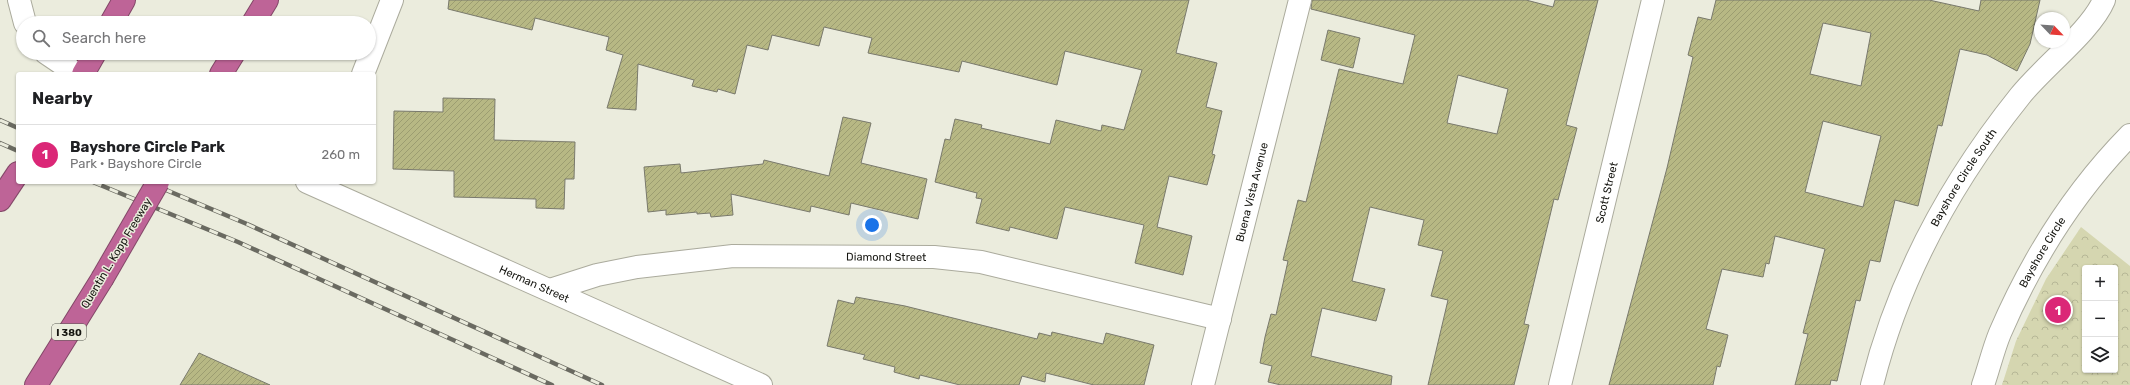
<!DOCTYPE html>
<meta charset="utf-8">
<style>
:root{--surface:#fff;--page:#f2f2f2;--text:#202124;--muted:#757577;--line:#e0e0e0;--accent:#db2777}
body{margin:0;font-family:Rubik,sans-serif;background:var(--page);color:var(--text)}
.controls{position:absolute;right:12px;bottom:12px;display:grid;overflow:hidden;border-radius:4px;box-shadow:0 1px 3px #0004}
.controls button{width:36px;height:36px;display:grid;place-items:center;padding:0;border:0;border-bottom:1px solid var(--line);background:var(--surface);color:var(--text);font:20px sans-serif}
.compass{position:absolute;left:2034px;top:12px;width:36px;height:36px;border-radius:50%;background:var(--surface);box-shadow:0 1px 3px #0004;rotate:115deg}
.you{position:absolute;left:872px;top:225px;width:14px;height:14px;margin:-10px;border:3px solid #fff;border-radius:50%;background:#1a73e8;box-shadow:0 0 0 6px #1a73e833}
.badge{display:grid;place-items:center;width:26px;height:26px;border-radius:50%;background:var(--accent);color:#fff;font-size:13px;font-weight:700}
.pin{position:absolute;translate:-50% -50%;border:2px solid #fff;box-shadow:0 1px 4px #0006}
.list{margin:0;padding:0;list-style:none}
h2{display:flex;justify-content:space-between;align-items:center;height:52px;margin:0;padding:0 16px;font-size:17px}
h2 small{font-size:13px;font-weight:400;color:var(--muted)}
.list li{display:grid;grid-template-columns:26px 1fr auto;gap:12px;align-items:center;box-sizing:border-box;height:60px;padding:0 16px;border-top:1px solid var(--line)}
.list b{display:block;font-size:15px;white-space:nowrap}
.list p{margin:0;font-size:13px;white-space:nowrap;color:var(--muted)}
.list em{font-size:13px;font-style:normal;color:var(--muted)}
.icon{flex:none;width:22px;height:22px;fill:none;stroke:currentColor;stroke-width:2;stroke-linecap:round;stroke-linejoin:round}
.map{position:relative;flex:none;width:2130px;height:385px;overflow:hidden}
.search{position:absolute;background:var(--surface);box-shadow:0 1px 3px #0004;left:16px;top:16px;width:360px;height:44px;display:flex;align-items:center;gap:10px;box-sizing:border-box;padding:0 14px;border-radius:22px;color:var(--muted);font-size:15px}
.panel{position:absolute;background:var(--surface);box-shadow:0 1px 3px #0004;left:16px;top:72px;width:360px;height:112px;border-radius:4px}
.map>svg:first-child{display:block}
.park{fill:url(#park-crowns);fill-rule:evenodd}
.building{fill:url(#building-hatch);stroke:#79796c;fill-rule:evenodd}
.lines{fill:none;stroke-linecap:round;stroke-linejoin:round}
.minor-casing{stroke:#abab9d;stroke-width:24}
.highway-casing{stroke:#834868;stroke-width:24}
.minor{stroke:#fff;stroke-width:22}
.highway{stroke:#be6497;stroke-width:22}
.rail-casing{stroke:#6a6a61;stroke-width:4.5}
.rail{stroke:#ebecdd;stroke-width:3;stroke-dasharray:9;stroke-linecap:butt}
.highway-bridge-casing{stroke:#834868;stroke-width:24;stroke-linecap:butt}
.highway-bridge{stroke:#be6497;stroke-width:22}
.labels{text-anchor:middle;stroke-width:3;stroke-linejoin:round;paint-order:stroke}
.shield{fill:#ebecdd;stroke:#55564e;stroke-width:1}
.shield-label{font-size:10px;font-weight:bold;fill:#151510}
.street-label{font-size:11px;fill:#151510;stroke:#ebecdd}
</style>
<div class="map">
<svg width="2130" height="385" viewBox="0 0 2130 385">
<defs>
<pattern id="park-crowns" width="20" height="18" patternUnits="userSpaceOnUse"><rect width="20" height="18" fill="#d5d6b0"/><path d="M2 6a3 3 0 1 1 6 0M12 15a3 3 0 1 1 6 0" fill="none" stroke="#b6b796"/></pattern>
<pattern id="building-hatch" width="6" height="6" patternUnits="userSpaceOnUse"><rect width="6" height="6" fill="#b7b884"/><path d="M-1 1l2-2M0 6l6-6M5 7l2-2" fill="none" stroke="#9c9d71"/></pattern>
</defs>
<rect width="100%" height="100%" fill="#ebecdd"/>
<path class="park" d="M2081,227L2130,266V385H2002L2016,341L2046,279ZM2085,268H2115V370H2085Z"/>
<g class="building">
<path d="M449,0H1189L1176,53L1217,63L1206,107L1222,111L1212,154L1215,155L1207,185L1169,176L1157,227L1192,236L1183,275L1135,263L1144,225L1065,207L1057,239L1010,227L1009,231L976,223L982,199L976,198L977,193L935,182L945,139L950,140L955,119L982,125L981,128L1050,144L1056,120L1101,131L1102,125L1124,130L1142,70L1065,51L1057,85L962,61L959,72L868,53L872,38L824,27L819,46L772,35L768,50L747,45L735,94L718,89L717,92L692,86L694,80L638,64L636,110L607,108L623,55L606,50L609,37L535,18L532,30L448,9Z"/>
<path d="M1312,0H1526L1553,7L1555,0H1598L1566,125L1577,128L1558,200L1554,199L1524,324L1529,325L1514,385H1428L1448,300L1431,296L1443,251L1418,245L1424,220L1370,207L1352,281L1385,289L1376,321L1322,308L1311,356L1392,376L1391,385H1281L1268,382L1272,366L1260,363L1265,337L1271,314L1276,315L1288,261L1283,260L1298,200L1306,202L1339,69L1403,84L1415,35L1311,9ZM1458,75L1508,89L1497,134L1447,123Z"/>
<path d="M1716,0H1929L1979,11L1981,0H2040L2030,44L2017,71L1987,55L1960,49L1942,126L1938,125L1918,206L1895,200L1880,262L1870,260L1860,301L1856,300L1837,381L1831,380L1830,385H1795L1808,334L1803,333L1825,249L1775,236L1769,264L1766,263L1763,277L1722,269L1706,329L1728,335L1720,367L1717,366L1713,385H1609L1667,168L1693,57L1688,55L1698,17L1711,20ZM1823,23L1871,33L1861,86L1810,74ZM1823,121L1881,136L1863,207L1805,192Z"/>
<path d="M1328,30L1360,38L1353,68L1321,60Z"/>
<path d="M443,98L495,99L494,140L575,142L574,179H565L564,209L536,208V199L454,197V171L393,169L394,111L443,112Z"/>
<path d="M843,117L871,123L861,163L927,179L918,219L851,203L849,215L811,206L810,212L731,194L733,215L711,217L710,213L697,214V212L666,215V210L648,212L644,167L680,164L681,173L763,164L764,160L829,176Z"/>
<path d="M856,297L905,306L1037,339L1039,333L1051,336L1052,332L1103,344L1106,333L1154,345L1144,385H1094L1046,373L1045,382L1022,376L1019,385H960L920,375L919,379L894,372L895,367L863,359L865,355L827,346L838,300L854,304Z"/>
<path d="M199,353L270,385H180Z"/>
</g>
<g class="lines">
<g class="minor-casing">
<g id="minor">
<path d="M19,0L25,23"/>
<path d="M46,53L77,74"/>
<path d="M363,74L392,0"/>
<path id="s1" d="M307,182L761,385"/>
<path id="s2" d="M550,290L597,275L637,267L733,256L934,257L981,262L1220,319"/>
<path id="s3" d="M1203,385L1300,0"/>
<path id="s4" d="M1560,385L1653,0"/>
<path id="s5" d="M1872,385C1899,276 1951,182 2020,96C2043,67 2091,31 2104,0"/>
<path id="s6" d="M1983,385C1989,368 1993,350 2000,333C2031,261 2075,191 2130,135"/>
</g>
</g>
<g class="highway-casing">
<g id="highway">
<path d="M111,23L124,0"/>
<path d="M253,23L267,0"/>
<path d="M83,74L95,53"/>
<path d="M221,74L234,53"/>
<path d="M0,200L18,173"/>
<path d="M36,385L102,279"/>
</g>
</g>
<use href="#minor" class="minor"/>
<use href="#highway" class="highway"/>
<g class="rail-casing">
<g id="rail">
<path d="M0,120L18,128"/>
<path d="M0,143L18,151"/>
<path d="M93,182L238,242L552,385"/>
<path d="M147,182L247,224L602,385"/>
</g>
</g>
<use href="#rail" class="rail"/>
<g class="highway-bridge-casing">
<path id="highway-bridge" d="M102,279L158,182"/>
</g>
<use href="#highway-bridge" class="highway-bridge"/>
</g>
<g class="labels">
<rect class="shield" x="52" y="324" width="34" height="16" rx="3"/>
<g class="shield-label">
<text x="69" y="336">I 380</text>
</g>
<g class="street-label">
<text dy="4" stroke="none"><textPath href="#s5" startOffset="228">Bayshore Circle South</textPath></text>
<text dy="4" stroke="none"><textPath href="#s4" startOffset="198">Scott Street</textPath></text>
<text dy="4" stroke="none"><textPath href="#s3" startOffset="199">Buena Vista Avenue</textPath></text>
<text dy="4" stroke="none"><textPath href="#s6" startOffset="146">Bayshore Circle</textPath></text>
<text transform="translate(116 253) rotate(-59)" y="4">Quentin L. Kopp Freeway</text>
<text dy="4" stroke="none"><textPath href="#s2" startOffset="340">Diamond Street</textPath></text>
<text dy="4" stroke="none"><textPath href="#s1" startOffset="249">Herman Street</textPath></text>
</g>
</g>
</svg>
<div class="controls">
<button>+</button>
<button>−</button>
<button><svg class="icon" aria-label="layers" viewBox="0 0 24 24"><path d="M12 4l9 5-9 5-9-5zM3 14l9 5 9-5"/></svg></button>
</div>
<svg class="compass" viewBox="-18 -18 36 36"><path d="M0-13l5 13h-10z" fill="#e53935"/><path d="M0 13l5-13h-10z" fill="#757577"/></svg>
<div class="you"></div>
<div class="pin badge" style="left:2058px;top:310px">1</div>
<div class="search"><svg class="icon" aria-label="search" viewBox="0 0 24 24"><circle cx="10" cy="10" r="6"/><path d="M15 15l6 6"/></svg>Search here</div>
<section class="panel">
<h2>Nearby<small></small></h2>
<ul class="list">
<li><span class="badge">1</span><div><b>Bayshore Circle Park</b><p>Park · Bayshore Circle</p></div><em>260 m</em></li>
</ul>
</section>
</div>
